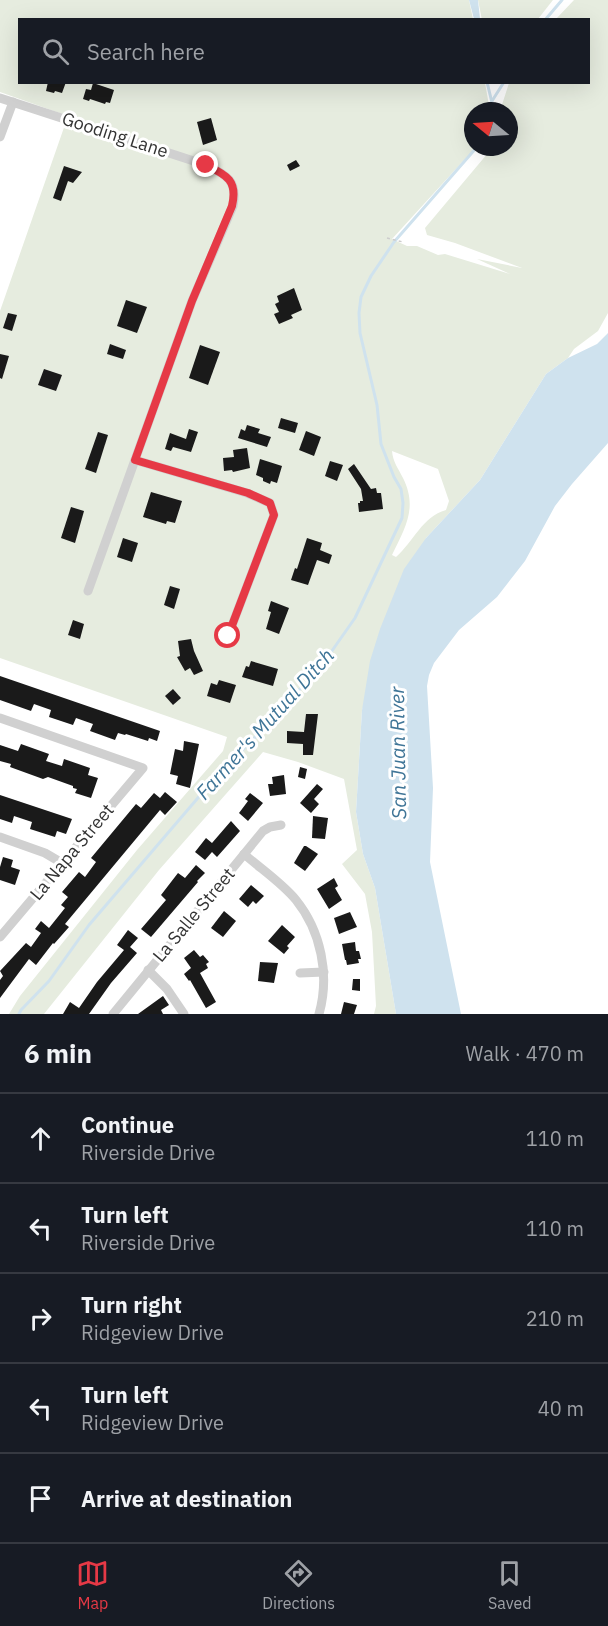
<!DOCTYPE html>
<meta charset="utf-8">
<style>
:root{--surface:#171b24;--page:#20242c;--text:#f1f3f6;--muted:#9ea1a6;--line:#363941;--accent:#e63946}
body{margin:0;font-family:"IBM Plex Sans",sans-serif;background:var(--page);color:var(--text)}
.compass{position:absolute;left:464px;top:102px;width:54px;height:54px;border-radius:50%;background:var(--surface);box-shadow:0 6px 24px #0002;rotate:288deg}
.stop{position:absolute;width:18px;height:18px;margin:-14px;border:4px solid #e63946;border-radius:50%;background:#fff}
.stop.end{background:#e63946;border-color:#fff;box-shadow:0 2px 6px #0008}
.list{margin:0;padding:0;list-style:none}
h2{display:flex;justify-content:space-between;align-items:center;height:78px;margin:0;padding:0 24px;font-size:26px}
h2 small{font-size:20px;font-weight:400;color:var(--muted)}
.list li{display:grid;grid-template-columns:39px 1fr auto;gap:18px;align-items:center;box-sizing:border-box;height:90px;padding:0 24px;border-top:2px solid var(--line)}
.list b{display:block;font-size:22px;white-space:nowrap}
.list p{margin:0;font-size:20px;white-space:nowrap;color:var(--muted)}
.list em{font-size:20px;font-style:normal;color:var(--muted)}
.icon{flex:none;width:33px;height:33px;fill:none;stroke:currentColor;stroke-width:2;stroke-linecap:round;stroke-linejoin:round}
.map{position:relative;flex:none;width:608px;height:1014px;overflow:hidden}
.search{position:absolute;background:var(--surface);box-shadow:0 6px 24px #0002;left:18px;right:18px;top:18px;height:66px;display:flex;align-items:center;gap:15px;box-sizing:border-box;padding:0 21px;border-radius:0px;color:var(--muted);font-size:22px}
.sheet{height:528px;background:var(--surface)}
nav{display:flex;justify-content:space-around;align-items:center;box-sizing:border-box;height:84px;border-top:2px solid var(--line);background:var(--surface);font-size:16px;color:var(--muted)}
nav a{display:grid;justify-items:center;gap:3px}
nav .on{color:var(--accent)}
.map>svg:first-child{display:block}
.green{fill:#e6ecdf;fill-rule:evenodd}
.water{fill:#cfe2ee}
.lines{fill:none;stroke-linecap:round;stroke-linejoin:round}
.stream{stroke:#cfe2ee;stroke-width:3}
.building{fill:#1a1a1a}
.path{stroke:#cdcdcd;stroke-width:1.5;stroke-dasharray:3 3;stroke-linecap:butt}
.street{stroke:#d0d0d0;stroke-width:9}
.route{stroke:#e63946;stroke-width:8}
.labels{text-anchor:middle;stroke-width:6;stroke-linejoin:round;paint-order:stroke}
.street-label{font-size:18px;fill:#333;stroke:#fff}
.water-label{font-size:20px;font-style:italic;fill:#3f7597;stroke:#fff}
</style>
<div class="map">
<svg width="608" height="1014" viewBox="0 0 608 1014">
<rect width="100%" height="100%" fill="#fff"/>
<g class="green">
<path d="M0,0H469L473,19L20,20V82L485,83L490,111H473V147H476L392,239L407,246H417L438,255L445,254L510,274L477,259L522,268L455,243L427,235L425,228L493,147H509V111H500L509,83L588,82V20L556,19L574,0H608V313L598,331L574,349L568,358L546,374L480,480L426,538L362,710L356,812L363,854L375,888L396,1014H374L376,1006L372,932L365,894L342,864L357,850L344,779L298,762L263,752L159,870L44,1014H9L20,996L137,850L223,751L227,737L0,658V311L68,116L0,92ZM392,451L438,469L449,501L446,510C422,517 414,541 396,557L392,555C405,528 418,508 403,478C398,468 393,462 392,451Z"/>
<path d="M478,0H553L538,19L482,20Z"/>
</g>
<g class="water">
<path d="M469,0H478L480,19H474Z"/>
<path d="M608,333V443L572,484L555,506L525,561L497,597L459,630L434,663L429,675L427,686L433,788L430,862L461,1014H396L375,888L363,854L356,812L362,710L370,661L380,629L404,569L426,538L480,480L546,374L568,358L597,344Z"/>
</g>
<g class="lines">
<g class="stream">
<path d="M545,20L562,0"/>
<path d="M487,82L494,111"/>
<path d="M492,101L504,82"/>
<path d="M19,1014L21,1010L49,981L89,925L215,778L268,724L322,665L355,618L402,518L403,503L401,489L394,477L381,444L377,405L360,333L359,313L361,297L371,276L394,242L477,147"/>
</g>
</g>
<g class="building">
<path d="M48,82H66L62,93L55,91L54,93L46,91Z"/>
<path d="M93,83L114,90L110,103L106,102L105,104L90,99L89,101L83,99L86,89L91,90Z"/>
<path d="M211,118L217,140L203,145L197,122Z"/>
<path d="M296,160L300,166L290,171L287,165Z"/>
<path d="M64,166L82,172L73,183L68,181L61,201L53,198Z"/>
<path d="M294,288L302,310L291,315L293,318L279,324L274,314L279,312L275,304L279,302L277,296Z"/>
<path d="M126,300L147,307L137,333L117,326Z"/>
<path d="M8,313L17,315L12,331L3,328Z"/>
<path d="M110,344L126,350L123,359L107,354Z"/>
<path d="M200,345L220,352L208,385L189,378Z"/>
<path d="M0,354L9,356L2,379L0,378Z"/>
<path d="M44,369L62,375L56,391L38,385Z"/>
<path d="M281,418L298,423L295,433L278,428Z"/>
<path d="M247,425L260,429L258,433L271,437L267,447L238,438L241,429L245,431Z"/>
<path d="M189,429L198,432L191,452L173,447L171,451L165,449L170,433L186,439Z"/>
<path d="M306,431L321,437L314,456L299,450Z"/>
<path d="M98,432L108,435L96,473L85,469Z"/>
<path d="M247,448L250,468L233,472L232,470L224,471L223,458L234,457L233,450Z"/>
<path d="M260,459L282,466L277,483L271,481L270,484L263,481V478L256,475Z"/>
<path d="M330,461L343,465L337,481L325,476Z"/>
<path d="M354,464L371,489L376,488L377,493H381L383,509L359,512L358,503H360V501H363L361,489L348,469Z"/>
<path d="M151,492L182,501L175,523L167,521L166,524L143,517Z"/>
<path d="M71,507L84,511L75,543L61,538Z"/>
<path d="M123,538L138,543L132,562L117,557Z"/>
<path d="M307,538L322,543L320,550L332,555L329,564L317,560L308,585L291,580L295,568L297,569Z"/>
<path d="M170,586L180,589L174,609L164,605Z"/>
<path d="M271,601L289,608L279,634L266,629L271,612L268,611Z"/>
<path d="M73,620L84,624L80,639L68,635Z"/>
<path d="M191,639L194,651L203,671L194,675L190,668L185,671L177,657L180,656L178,641Z"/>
<path d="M251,661L278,669L273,686L242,677L246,666L249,667Z"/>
<path d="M0,676L160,731L157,741L149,738L148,741L126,734L125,735L118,733L115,740L90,731L93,724L76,718L73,725L49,717L51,710L34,704L31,711L0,700Z"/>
<path d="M219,680L236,685L230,703L207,696L211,683L217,685Z"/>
<path d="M173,689L181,698L173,705L165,696Z"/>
<path d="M306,714H318L313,755H303V744L287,743V731L304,732Z"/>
<path d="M184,741L199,744L190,788L176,784L178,776L170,774L175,749L183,751Z"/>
<path d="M21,744L49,754L46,761L62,766L64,759L90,768L88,775L98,778L91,798L75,793L77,789L73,788V786L48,777L43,779L10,767L11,764L0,761V745L18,751Z"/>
<path d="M300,767L307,769L305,779L298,777Z"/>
<path d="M284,775L286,794L270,796L268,784H273L272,777Z"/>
<path d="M317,784L323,789L314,799L319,804L311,813L300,803Z"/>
<path d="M165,792L177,802L165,815L160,810L65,924L69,927L54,944L53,943L36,965L29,959L0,998V980L3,976L0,971L26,943L31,947L41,933L35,929L41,921L49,928L65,908L61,905L68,897L62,892L79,872L85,877L96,862L91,858L136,804L141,808L154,793L160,798Z"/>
<path d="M250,793L263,803L248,821L239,813L248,801L245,799Z"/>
<path d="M0,795L72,819L66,834L57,831L55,837L30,829L32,822L14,816L12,823L0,819Z"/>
<path d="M313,816L328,818L325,839L312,838Z"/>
<path d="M231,821L240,831L217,857L212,852L205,860L195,852L206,838L212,843Z"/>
<path d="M304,846H306L318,854L305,871L294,863Z"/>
<path d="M3,857L13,860L11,867L20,870L15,885L0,880V867Z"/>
<path d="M196,865L205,873L197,881L198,882L151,937L141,929L166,900L161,895L178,873L185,878Z"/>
<path d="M334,878L338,886L335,888L342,900L329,909L317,889Z"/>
<path d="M251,885L264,896L256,904L253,901L248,907L239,899Z"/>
<path d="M224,911L236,921L223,937L211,928Z"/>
<path d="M350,912L357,927L339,934L334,918Z"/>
<path d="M282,925L295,937L287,946L289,948L284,954L268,941Z"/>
<path d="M128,930L138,938L130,947L137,953L111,983L89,1014H63L70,1002L79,1008L97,982L124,950L117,945Z"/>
<path d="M355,942L356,951H359L361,959H358L359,963L347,965L346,960H345L342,944Z"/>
<path d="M194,950L200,957L203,955L209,962L206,964L208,968L200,973L216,1002L206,1008L190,980L189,981L184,974L191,968L184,958Z"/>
<path d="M260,962L278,963L274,983L258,981Z"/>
<path d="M353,979H360V991L352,990Z"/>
<path d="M163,996L169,1005L161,1010L163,1014H138Z"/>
<path d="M344,1002L357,1005L354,1014H341Z"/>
</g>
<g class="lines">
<path class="path" d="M387,238L403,242"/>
<g class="street">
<path d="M0,98L206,165C227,175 238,181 233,206L192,301L88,591"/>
<path d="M0,137L13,102"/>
<path d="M135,460L247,493L270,503L274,515L228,636"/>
<path d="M0,718L143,768L0,937"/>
<path d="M0,837L45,853L62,863"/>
<path d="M244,854C261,869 282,883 296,900C321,931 330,975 319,1014"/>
<path d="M148,970L167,989L184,1014"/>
<path d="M300,973L324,972"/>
<path d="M113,1014L263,831L270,827L281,825"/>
</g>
</g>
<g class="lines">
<path class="route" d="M206,165C227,175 238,181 232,206L192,301L135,460L248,493L270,503L274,515L228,636"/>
</g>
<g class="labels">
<g class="street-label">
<text transform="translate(115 135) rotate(18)" y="6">Gooding Lane</text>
<text transform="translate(72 852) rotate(-50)" y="6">La Napa Street</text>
<text transform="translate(194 915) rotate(-50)" y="6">La Salle Street</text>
</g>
<g class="water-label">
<text transform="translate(265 724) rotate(-48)" y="7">Farmer's Mutual Ditch</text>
<text transform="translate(398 753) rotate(-91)" y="7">San Juan River</text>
</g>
</g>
</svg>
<svg class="compass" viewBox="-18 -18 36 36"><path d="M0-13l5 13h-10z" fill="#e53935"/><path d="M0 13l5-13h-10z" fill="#9ea1a6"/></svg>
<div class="stop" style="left:228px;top:636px"></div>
<div class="stop end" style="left:206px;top:165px"></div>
<div class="search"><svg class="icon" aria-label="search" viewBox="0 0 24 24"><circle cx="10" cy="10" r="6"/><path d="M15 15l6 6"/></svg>Search here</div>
</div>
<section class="sheet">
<h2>6 min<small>Walk · 470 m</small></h2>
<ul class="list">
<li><svg class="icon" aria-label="ahead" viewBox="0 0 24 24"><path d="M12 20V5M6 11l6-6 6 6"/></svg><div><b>Continue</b><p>Riverside Drive</p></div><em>110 m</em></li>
<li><svg class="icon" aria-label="left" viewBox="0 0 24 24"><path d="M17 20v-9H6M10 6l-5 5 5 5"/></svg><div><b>Turn left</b><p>Riverside Drive</p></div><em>110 m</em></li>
<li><svg class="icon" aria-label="right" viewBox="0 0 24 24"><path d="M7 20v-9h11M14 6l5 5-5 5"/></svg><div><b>Turn right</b><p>Ridgeview Drive</p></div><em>210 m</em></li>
<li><svg class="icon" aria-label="left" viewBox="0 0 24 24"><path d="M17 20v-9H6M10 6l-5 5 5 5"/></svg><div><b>Turn left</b><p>Ridgeview Drive</p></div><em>40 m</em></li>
<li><svg class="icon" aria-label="arrive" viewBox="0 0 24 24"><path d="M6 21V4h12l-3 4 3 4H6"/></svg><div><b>Arrive at destination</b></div></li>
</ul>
</section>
<nav>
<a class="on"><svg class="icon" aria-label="map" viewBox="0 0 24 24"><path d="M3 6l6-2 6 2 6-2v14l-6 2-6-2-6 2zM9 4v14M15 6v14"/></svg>Map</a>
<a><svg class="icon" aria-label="directions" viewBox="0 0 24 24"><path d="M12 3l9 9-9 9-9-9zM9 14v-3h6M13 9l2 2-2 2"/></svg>Directions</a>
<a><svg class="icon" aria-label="saved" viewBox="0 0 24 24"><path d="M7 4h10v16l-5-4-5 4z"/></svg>Saved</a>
</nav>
